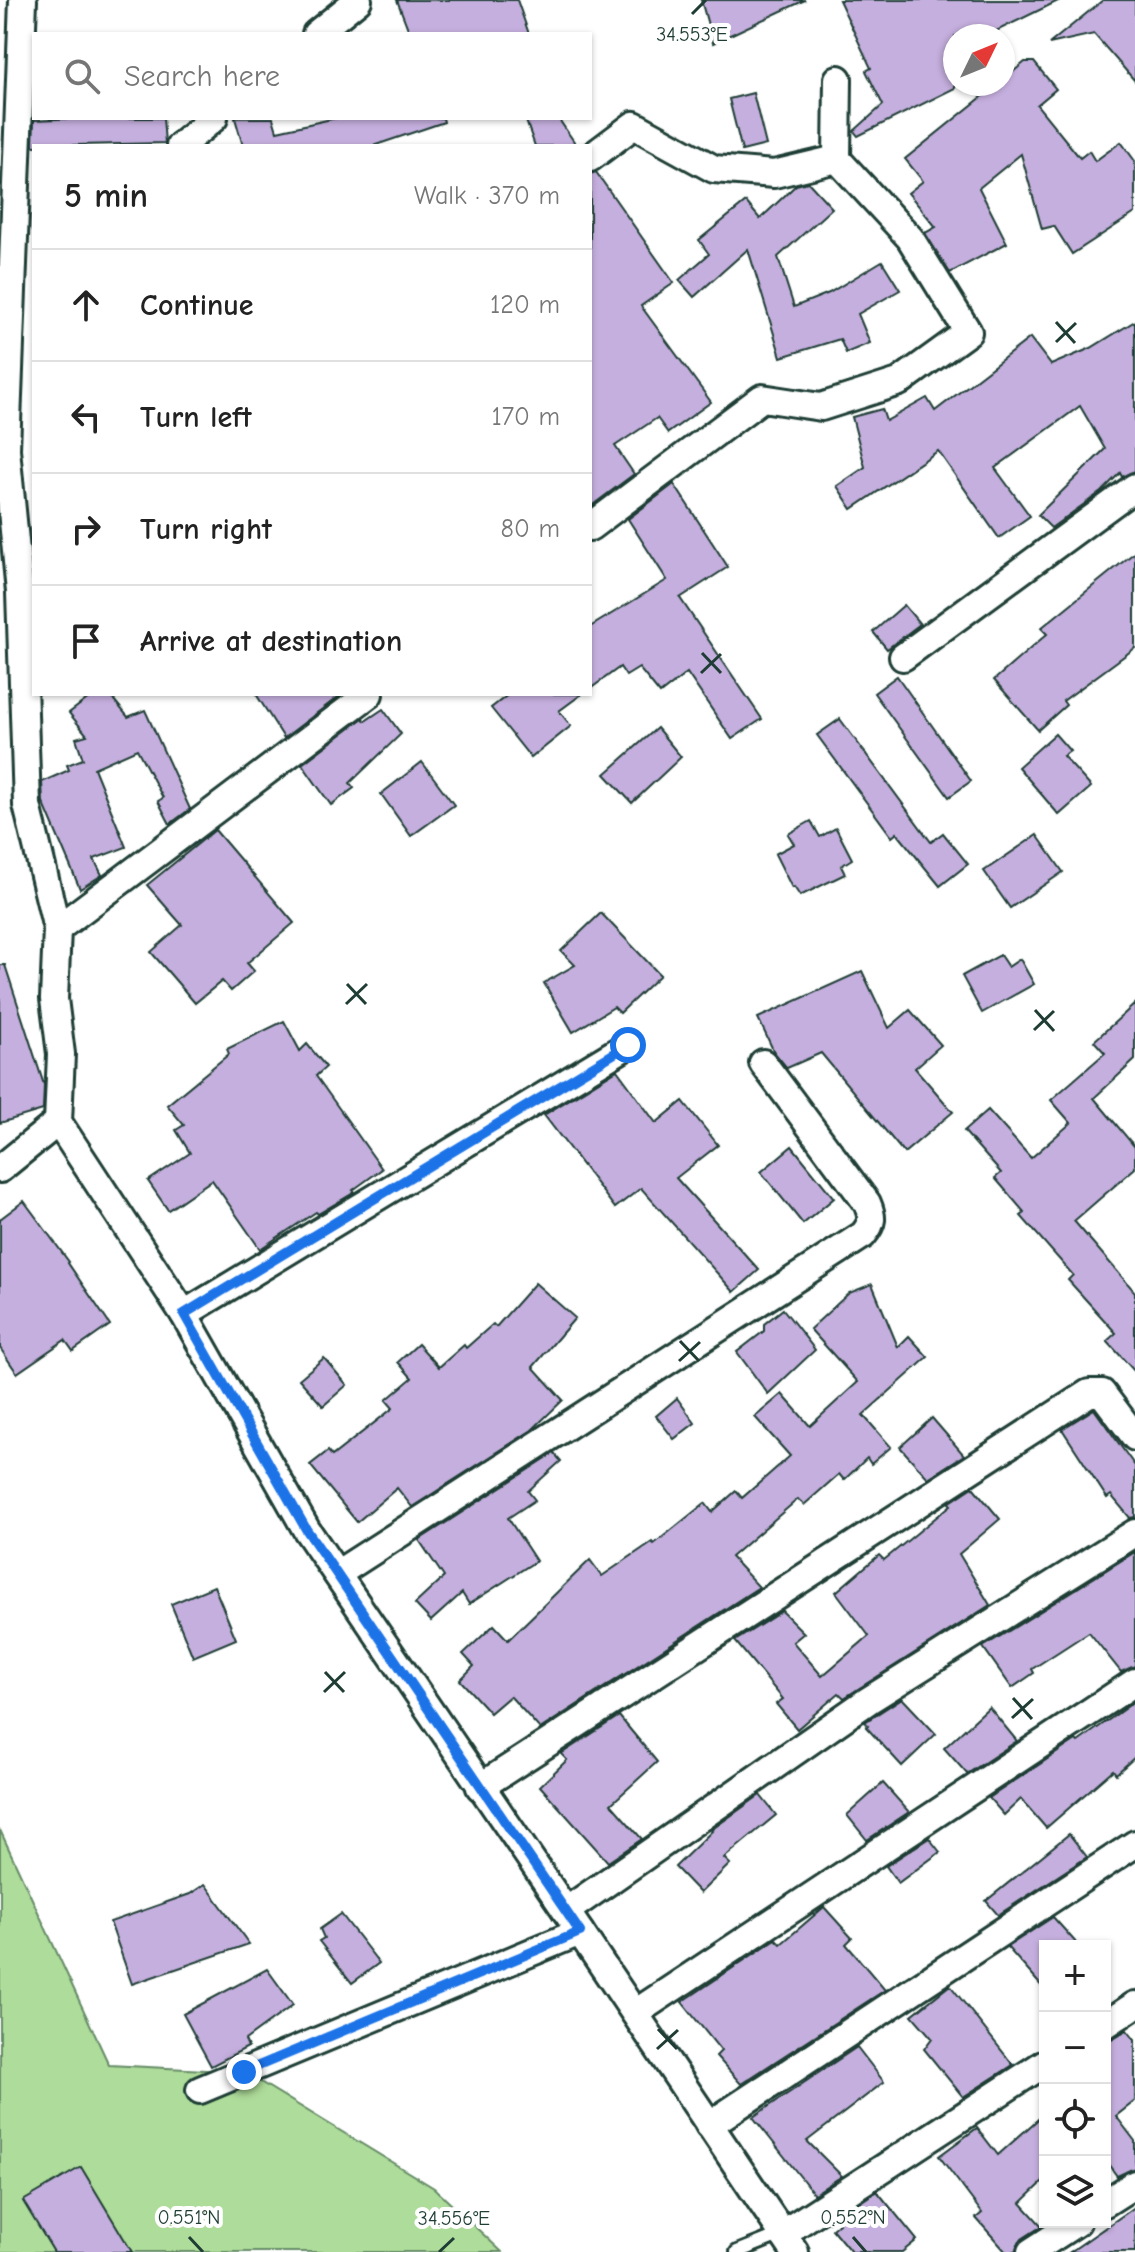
<!DOCTYPE html>
<meta charset="utf-8">
<style>
:root{--surface:#fff;--page:#f6f6f6;--text:#222;--muted:#767676;--line:#e0e0e0}
body{margin:0;font-family:"Comic Neue",sans-serif;background:var(--page);color:var(--text)}
.controls{position:absolute;right:24px;bottom:24px;display:grid;overflow:hidden;border-radius:0px;box-shadow:0 2px 6px #0004}
.controls button{width:72px;height:72px;display:grid;place-items:center;padding:0;border:0;border-bottom:2px solid var(--line);background:var(--surface);color:var(--text);font:40px sans-serif}
.compass{position:absolute;left:943px;top:24px;width:72px;height:72px;border-radius:50%;background:var(--surface);box-shadow:0 2px 6px #0004;rotate:47deg}
.stop{position:absolute;width:24px;height:24px;margin:-18px;border:6px solid #1a73e8;border-radius:50%;background:#fff}
.stop.end{background:#1a73e8;border-color:#fff;box-shadow:0 2px 8px #0008}
.list{margin:0;padding:0;list-style:none}
h2{display:flex;justify-content:space-between;align-items:center;height:104px;margin:0;padding:0 32px;font-size:34px}
h2 small{font-size:26px;font-weight:400;color:var(--muted)}
.list li{display:grid;grid-template-columns:52px 1fr auto;gap:24px;align-items:center;box-sizing:border-box;height:112px;padding:0 32px;border-top:2px solid var(--line)}
.list b{display:block;font-size:30px;white-space:nowrap}
.list em{font-size:26px;font-style:normal;color:var(--muted)}
.icon{flex:none;width:44px;height:44px;fill:none;stroke:currentColor;stroke-width:2;stroke-linecap:round;stroke-linejoin:round}
.map{position:relative;flex:none;width:1135px;height:2252px;overflow:hidden}
.search{position:absolute;background:var(--surface);box-shadow:0 2px 6px #0004;left:32px;top:32px;width:560px;height:88px;display:flex;align-items:center;gap:20px;box-sizing:border-box;padding:0 28px;border-radius:0px;color:var(--muted);font-size:30px}
.panel{position:absolute;background:var(--surface);box-shadow:0 2px 6px #0004;left:32px;top:144px;width:560px;height:552px;border-radius:0px}
.map>svg:first-child{display:block}
.green{fill:#aedc9a;stroke:#668c67;stroke-width:2}
.building{fill:#c5afde;stroke:#1f3d34;stroke-width:2}
.lines{fill:none;stroke-linecap:round;stroke-linejoin:round}
.service-casing{stroke:#1f3d34;stroke-width:18}
.minor-casing{stroke:#1f3d34;stroke-width:32}
.service{stroke:#fff;stroke-width:12}
.minor{stroke:#fff;stroke-width:26}
.route{stroke:#1a73e8;stroke-width:10}
.ticks{fill:none;stroke:#1f3d34;stroke-width:3}
.ticks-label{font-size:20px;text-anchor:middle;fill:#1f3d34;stroke:#fff;stroke-width:8;stroke-linejoin:round;paint-order:stroke}
</style>
<div class="map">
<svg width="1135" height="2252" viewBox="0 0 1135 2252">
<rect width="100%" height="100%" fill="#fff"/>
<filter id="ink" filterUnits="userSpaceOnUse"><feTurbulence type="fractalNoise" baseFrequency=".0125" numOctaves="2"/><feDisplacementMap in="SourceGraphic" scale="16" xChannelSelector="R" yChannelSelector="G"/><feConvolveMatrix kernelMatrix="1 2 1 2 8 2 1 2 1" color-interpolation-filters="sRGB"/></filter>
<g filter="url(#ink)">
<path class="green" d="M0,1830L109,2065L244,2072L434,2188L502,2252H0Z"/>
<g class="building">
<path d="M397,0H517L529,34H410Z"/>
<path d="M701,0H805L713,43Z"/>
<path d="M839,0H1060L986,36H955V88L858,136L854,131L883,105L866,71L871,68Z"/>
<path d="M1103,0H1135V81L1094,34L1049,44Z"/>
<path d="M1025,62H1034L1056,89L1037,105L1080,158L1089,151L1095,161L1121,142L1135,161V213L1072,254L1054,226L1042,229L1021,154L979,188L1007,243L950,273L925,233L936,227L908,193L923,181L905,159L998,84H1003V80Z"/>
<path d="M753,93L766,145L742,151L729,99Z"/>
<path d="M80,118H163L165,143L33,146L34,120Z"/>
<path d="M235,118H273L277,131L336,118H443L444,122L373,146H243Z"/>
<path d="M525,118H558L577,146H535Z"/>
<path d="M596,172L674,283L641,306L711,402L668,433L657,418L615,446L634,474L590,507V174Z"/>
<path d="M808,182L832,208L778,257L794,307L829,293L882,261L900,290L858,314L870,343L846,353L840,339L781,357L748,249L694,297L679,280L709,254L699,240L746,202L760,219L796,185Z"/>
<path d="M1135,321V471L1122,477L1120,473L1101,492L1051,528L1038,515L1105,449L1080,406L995,468L1030,516L999,538L938,451L852,509L837,486L865,467L852,417L882,409L886,421L927,398L935,411L1030,338L1051,365L1091,348Z"/>
<path d="M674,484L728,567L680,598L762,719L732,739L687,673L660,694L639,668L626,676L620,667L590,689V627L667,580L628,519Z"/>
<path d="M1135,552V648L1063,701L1066,705L1038,730L994,680L1047,634L1041,628Z"/>
<path d="M904,605L920,624L887,649L873,632Z"/>
<path d="M897,676L971,781L949,797L874,693Z"/>
<path d="M94,694H109L128,717L145,710L190,809L170,824L158,801L163,798L137,749L94,768L126,847L94,859L102,875L80,889L43,802L42,782L69,770L67,765L83,759L76,738L87,735L69,713Z"/>
<path d="M256,694H342L284,738Z"/>
<path d="M509,694H582L559,711L571,726L531,758L491,708Z"/>
<path d="M383,709L401,734L350,783L354,788L331,805L302,764L363,718L365,721Z"/>
<path d="M840,719L931,842L943,833L968,864L940,886L897,833L892,837L817,735Z"/>
<path d="M657,728L681,757L632,803L605,774Z"/>
<path d="M1055,734L1070,751L1063,756L1091,787L1059,815L1018,767Z"/>
<path d="M422,762L454,805L411,836L381,794Z"/>
<path d="M811,821L820,837L836,828L852,859L841,866L845,874L800,896L794,887L792,888L775,854L794,844L788,834Z"/>
<path d="M215,830L294,923L247,963L254,971L231,991L222,981L195,1003L151,952L182,925L147,885Z"/>
<path d="M1037,835L1063,872L1010,908L984,871Z"/>
<path d="M601,913L660,975L620,1013L614,1007L573,1032L544,983L575,965L561,951Z"/>
<path d="M1000,955L1008,967L1020,959L1034,984L982,1013L962,976Z"/>
<path d="M0,965H5L44,1085L43,1110L0,1123Z"/>
<path d="M862,971L889,1028L910,1010L941,1045L915,1068L953,1112L904,1153L821,1053L787,1068L774,1052L758,1018Z"/>
<path d="M1135,1004V1060L1094,1098L1135,1147V1168L1074,1221L1135,1292V1372L1107,1341L1116,1333L1068,1280L1073,1275L1021,1216L1025,1213L995,1178L1001,1173L964,1131L988,1110L1031,1158L1071,1123L1051,1100L1105,1053L1094,1041Z"/>
<path d="M284,1021L300,1051L307,1044L326,1067L316,1076L382,1169L353,1190L355,1192L318,1214L316,1212L260,1249L212,1180L168,1210L148,1181L190,1153L176,1130L184,1125L167,1105L229,1054L227,1049Z"/>
<path d="M617,1070L656,1123L683,1101L718,1145L676,1178L759,1270L734,1292L641,1188L615,1208L544,1115Z"/>
<path d="M792,1146L834,1198L803,1224L761,1172Z"/>
<path d="M24,1201L69,1262L68,1263L110,1325L73,1351L65,1340L17,1373L0,1348V1219Z"/>
<path d="M535,1283L575,1318L533,1367L563,1400L532,1430L412,1507L397,1488L357,1522L310,1465L328,1451L332,1456L393,1408L386,1400L412,1378L398,1362L418,1344L439,1367L464,1345L466,1348L493,1324L496,1327Z"/>
<path d="M872,1284L898,1347L909,1336L928,1357L863,1415L891,1447L871,1464L867,1458L844,1480L839,1474L804,1505L798,1499L731,1557L759,1587L540,1729L510,1696L490,1713L460,1680L474,1666L463,1654L494,1625L508,1640L590,1560L602,1576L652,1542L654,1544L705,1503L712,1512L736,1491L742,1498L790,1456L755,1417L782,1394L810,1426L858,1382L810,1329L849,1293Z"/>
<path d="M783,1309L815,1350L768,1394L737,1352L764,1331V1324Z"/>
<path d="M324,1358L347,1385L323,1406L299,1379Z"/>
<path d="M677,1398L695,1423L674,1439L656,1416Z"/>
<path d="M1094,1409L1135,1466V1517L1130,1518L1111,1495L1107,1498L1062,1429Z"/>
<path d="M932,1418L964,1455L928,1478L900,1447Z"/>
<path d="M554,1453L561,1461L528,1491L535,1500L508,1518L536,1561L469,1604L462,1593L431,1621L415,1604L444,1577L419,1540Z"/>
<path d="M973,1487L1000,1519L959,1554L990,1605L844,1698L839,1693L797,1729L776,1704L783,1699L735,1641L782,1611L804,1633L793,1642L822,1676L869,1636L836,1592L879,1555L884,1560L951,1505L949,1503Z"/>
<path d="M1135,1552V1666L1121,1672L1089,1632L1032,1669L1034,1673L1012,1688L983,1647Z"/>
<path d="M214,1586L236,1639L193,1657L171,1604Z"/>
<path d="M902,1698L936,1734L902,1766L866,1727L868,1725L865,1722Z"/>
<path d="M1135,1701V1757L1116,1774L1113,1770L1046,1828L1021,1799L1004,1815L989,1798L1076,1740L1078,1742Z"/>
<path d="M989,1707L1017,1741L967,1774L944,1748Z"/>
<path d="M619,1716L657,1762L611,1804L642,1839L608,1862L540,1786L567,1760L561,1754Z"/>
<path d="M883,1783L909,1812L867,1840L847,1815Z"/>
<path d="M760,1795L776,1815L724,1858L730,1864L700,1893L675,1867L712,1831L711,1830Z"/>
<path d="M1069,1834L1087,1857L998,1915L986,1901Z"/>
<path d="M929,1838L940,1852L898,1883L886,1866Z"/>
<path d="M205,1884L249,1944L132,1984L110,1922L190,1894Z"/>
<path d="M824,1907L852,1938L846,1944L885,1990L741,2084L716,2056L721,2051L682,2002L776,1939L781,1944Z"/>
<path d="M341,1914L379,1963L352,1983L319,1941L324,1938L320,1929Z"/>
<path d="M1053,1917L1079,1946H1045V1990L1007,1947Z"/>
<path d="M267,1969L293,2005L245,2040L248,2047L211,2066L183,2014Z"/>
<path d="M950,1985L1013,2065L963,2097L924,2049L932,2038L912,2015Z"/>
<path d="M1127,2030L1135,2040V2101L1116,2116L1135,2141V2168L1117,2176L1105,2160V2043Z"/>
<path d="M857,2047L884,2082L807,2141L842,2176L814,2194L753,2117Z"/>
<path d="M1045,2113V2180L1021,2203L1042,2226L1022,2239L1015,2252H1006L976,2218L982,2213L939,2156L977,2128L998,2155Z"/>
<path d="M81,2167L132,2252H54L23,2201Z"/>
<path d="M877,2191L917,2240L902,2252H851L832,2229L839,2223L835,2219Z"/>
<path d="M1135,2207V2252H1070Z"/>
</g>
<g class="lines">
<g class="service-casing">
<path id="service" d="M737,2252L782,2234"/>
</g>
<g class="minor-casing">
<g id="minor">
<path d="M23,0L6,449L20,592L27,805L57,929L54,999L61,1054L58,1122L184,1314L306,1529L566,1911L795,2252"/>
<path d="M316,34L358,0"/>
<path d="M180,146L214,118"/>
<path d="M590,158L634,125L714,169L774,174L837,159"/>
<path d="M590,527L762,398L821,407L899,382L968,332L910,238L837,159L838,79"/>
<path d="M903,657L1135,487"/>
<path d="M57,929L369,694"/>
<path d="M0,1169L58,1122"/>
<path d="M184,1314L628,1045"/>
<path d="M337,1574L863,1235C873,1223 873,1217 867,1203L763,1063"/>
<path d="M480,1787L1089,1393H1102L1135,1437"/>
<path d="M566,1911L869,1700L1135,1533"/>
<path d="M635,2013L1135,1682"/>
<path d="M1105,2025L1135,2005"/>
<path d="M200,2090L580,1932"/>
<path d="M709,2125L1135,1844"/>
<path d="M1105,2203L1135,2184"/>
<path d="M782,2234L1045,2063"/>
<path d="M1031,2252L1077,2222"/>
</g>
</g>
<use href="#service" class="service"/>
<use href="#minor" class="minor"/>
</g>
</g>
<g class="lines" filter="url(#ink)">
<path class="route" d="M244,2072L580,1932L306,1529L184,1314L628,1045"/>
</g>
<path class="ticks" d="M692,14L706,0M1056,322L1075,343M1056,342L1076,323M702,653L721,673M701,673L721,654M347,984L366,1004M346,1004L367,984M1035,1010L1054,1031M1034,1030L1054,1011M680,1341L699,1361M679,1361L700,1342M325,1672L344,1692M324,1692L345,1672M1013,1698L1032,1719M1012,1718L1033,1699M658,2029L677,2049M657,2049L678,2030M189,2237L203,2252M853,2237L866,2252M439,2252L454,2238"/>
<g class="ticks-label">
<text x="692" y="41">34.553°E</text>
<text x="189" y="2224">0.551°N</text>
<text x="853" y="2224">0.552°N</text>
<text x="454" y="2225">34.556°E</text>
</g>
</svg>
<div class="controls">
<button>+</button>
<button>−</button>
<button><svg class="icon" aria-label="locate" viewBox="0 0 24 24"><circle cx="12" cy="12" r="6"/><path d="M12 2v4M12 18v4M2 12h4M18 12h4"/></svg></button>
<button><svg class="icon" aria-label="layers" viewBox="0 0 24 24"><path d="M12 4l9 5-9 5-9-5zM3 14l9 5 9-5"/></svg></button>
</div>
<svg class="compass" viewBox="-18 -18 36 36"><path d="M0-13l5 13h-10z" fill="#e53935"/><path d="M0 13l5-13h-10z" fill="#767676"/></svg>
<div class="stop" style="left:628px;top:1045px"></div>
<div class="stop end" style="left:244px;top:2072px"></div>
<div class="search"><svg class="icon" aria-label="search" viewBox="0 0 24 24"><circle cx="10" cy="10" r="6"/><path d="M15 15l6 6"/></svg>Search here</div>
<section class="panel">
<h2>5 min<small>Walk · 370 m</small></h2>
<ul class="list">
<li><svg class="icon" aria-label="ahead" viewBox="0 0 24 24"><path d="M12 20V5M6 11l6-6 6 6"/></svg><div><b>Continue</b></div><em>120 m</em></li>
<li><svg class="icon" aria-label="left" viewBox="0 0 24 24"><path d="M17 20v-9H6M10 6l-5 5 5 5"/></svg><div><b>Turn left</b></div><em>170 m</em></li>
<li><svg class="icon" aria-label="right" viewBox="0 0 24 24"><path d="M7 20v-9h11M14 6l5 5-5 5"/></svg><div><b>Turn right</b></div><em>80 m</em></li>
<li><svg class="icon" aria-label="arrive" viewBox="0 0 24 24"><path d="M6 21V4h12l-3 4 3 4H6"/></svg><div><b>Arrive at destination</b></div></li>
</ul>
</section>
</div>
